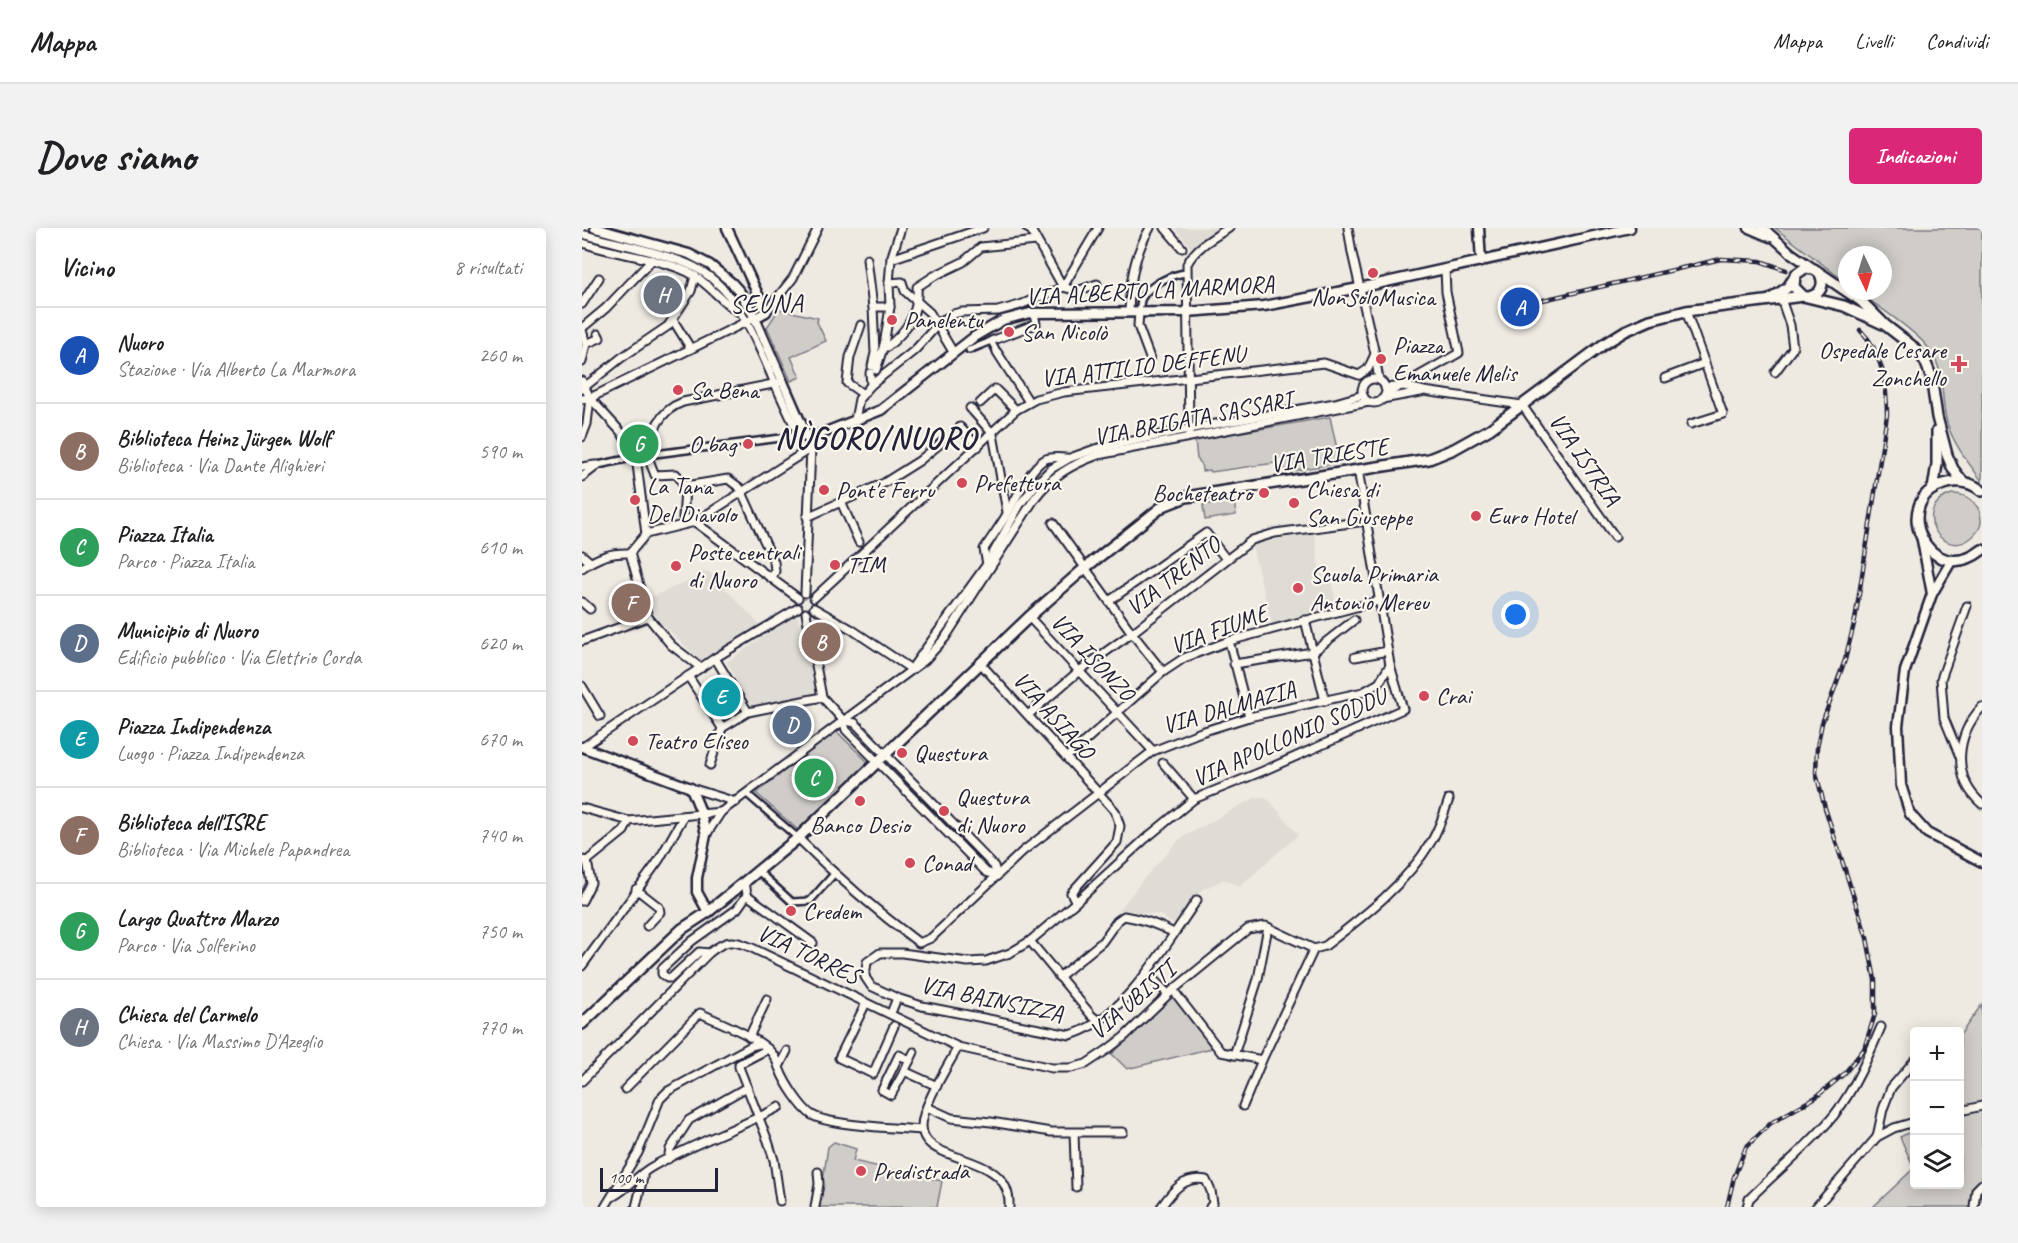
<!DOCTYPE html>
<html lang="it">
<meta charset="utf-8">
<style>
:root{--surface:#fff;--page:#f2f2f2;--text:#202124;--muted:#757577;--line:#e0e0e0;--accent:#db2777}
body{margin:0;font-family:Caveat,sans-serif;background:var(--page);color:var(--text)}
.controls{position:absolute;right:18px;bottom:18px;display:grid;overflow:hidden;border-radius:6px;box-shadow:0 3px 15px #0003}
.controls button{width:54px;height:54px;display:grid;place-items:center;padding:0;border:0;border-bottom:2px solid var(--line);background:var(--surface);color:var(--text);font:30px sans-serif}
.compass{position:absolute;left:1256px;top:18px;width:54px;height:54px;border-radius:50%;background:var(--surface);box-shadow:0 3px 15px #0003;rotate:176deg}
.scale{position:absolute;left:18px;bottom:15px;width:118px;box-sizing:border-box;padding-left:6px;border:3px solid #22223b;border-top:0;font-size:16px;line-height:21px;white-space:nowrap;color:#22223b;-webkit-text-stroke:4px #fbf7ec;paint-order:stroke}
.you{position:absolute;left:934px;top:387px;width:21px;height:21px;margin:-15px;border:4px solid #fff;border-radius:50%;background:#1a73e8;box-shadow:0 0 0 9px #1a73e833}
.badge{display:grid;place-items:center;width:39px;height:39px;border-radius:50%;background:var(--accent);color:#fff;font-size:20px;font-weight:700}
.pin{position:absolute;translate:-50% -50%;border:3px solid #fff;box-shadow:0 2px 6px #0006}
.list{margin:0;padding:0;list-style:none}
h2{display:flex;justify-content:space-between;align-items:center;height:78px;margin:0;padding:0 24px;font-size:26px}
h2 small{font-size:20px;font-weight:400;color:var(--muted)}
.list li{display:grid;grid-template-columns:39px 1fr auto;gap:18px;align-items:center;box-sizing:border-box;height:96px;padding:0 24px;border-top:2px solid var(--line)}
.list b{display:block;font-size:22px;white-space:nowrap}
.list p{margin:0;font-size:20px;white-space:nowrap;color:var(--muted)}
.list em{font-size:20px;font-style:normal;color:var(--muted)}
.icon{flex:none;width:33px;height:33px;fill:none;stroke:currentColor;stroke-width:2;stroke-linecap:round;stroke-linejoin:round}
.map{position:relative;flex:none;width:1400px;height:979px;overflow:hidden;border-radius:6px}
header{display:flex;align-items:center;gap:36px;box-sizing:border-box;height:84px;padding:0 30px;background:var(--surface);border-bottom:2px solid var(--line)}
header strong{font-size:28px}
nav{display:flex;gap:33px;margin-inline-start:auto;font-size:21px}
.intro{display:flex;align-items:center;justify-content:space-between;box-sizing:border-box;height:144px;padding:0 36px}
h1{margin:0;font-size:42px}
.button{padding:15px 27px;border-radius:6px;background:var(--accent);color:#fff;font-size:21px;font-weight:700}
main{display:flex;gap:36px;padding:0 36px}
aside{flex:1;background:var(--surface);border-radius:6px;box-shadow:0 3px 15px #0003}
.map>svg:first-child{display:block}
.built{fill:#dfdbd5}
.green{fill:#d0cdc9;stroke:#797882;stroke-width:1.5}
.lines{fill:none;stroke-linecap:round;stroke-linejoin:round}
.pedestrian-casing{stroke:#22223b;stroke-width:10}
.minor-casing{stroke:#22223b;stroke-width:11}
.tertiary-casing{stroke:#22223b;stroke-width:13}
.secondary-casing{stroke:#22223b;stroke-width:14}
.pedestrian{stroke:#fbf7ec;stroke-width:5}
.minor{stroke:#fbf7ec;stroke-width:7}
.tertiary{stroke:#fbf7ec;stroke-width:8}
.secondary{stroke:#fbf7ec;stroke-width:9}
.rail-casing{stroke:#22223b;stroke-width:4.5}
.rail{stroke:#fbf7ec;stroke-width:2;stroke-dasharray:7;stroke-linecap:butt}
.poi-dot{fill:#d1495b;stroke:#fbf7ec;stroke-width:2}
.labels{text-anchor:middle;stroke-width:4.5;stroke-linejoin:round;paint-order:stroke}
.street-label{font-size:24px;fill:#22223b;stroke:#fbf7ec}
.poi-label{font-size:24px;fill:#22223b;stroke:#fbf7ec;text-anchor:start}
.neighbourhood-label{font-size:26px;letter-spacing:1.5px;fill:#22223b;stroke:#fbf7ec}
.district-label{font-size:30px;font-weight:bold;letter-spacing:1.5px;fill:#22223b;stroke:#fbf7ec}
</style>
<header>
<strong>Mappa</strong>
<nav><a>Mappa</a><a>Livelli</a><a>Condividi</a></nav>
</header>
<div class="intro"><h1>Dove siamo</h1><a class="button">Indicazioni</a></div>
<main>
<aside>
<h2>Vicino<small>8 risultati</small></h2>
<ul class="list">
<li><span class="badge" style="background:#1a4fb4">A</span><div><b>Nuoro</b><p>Stazione · Via Alberto La Marmora</p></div><em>260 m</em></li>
<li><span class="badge" style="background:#8d6e63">B</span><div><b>Biblioteca Heinz Jürgen Wolf</b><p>Biblioteca · Via Dante Alighieri</p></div><em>590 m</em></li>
<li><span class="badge" style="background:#2e9e5b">C</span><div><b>Piazza Italia</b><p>Parco · Piazza Italia</p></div><em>610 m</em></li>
<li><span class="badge" style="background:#5c6f8a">D</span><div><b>Municipio di Nuoro</b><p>Edificio pubblico · Via Elettrio Corda</p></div><em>620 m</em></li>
<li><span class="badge" style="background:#0f9aa8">E</span><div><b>Piazza Indipendenza</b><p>Luogo · Piazza Indipendenza</p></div><em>670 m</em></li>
<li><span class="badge" style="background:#8d6e63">F</span><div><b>Biblioteca dell'ISRE</b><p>Biblioteca · Via Michele Papandrea</p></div><em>740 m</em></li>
<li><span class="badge" style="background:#2e9e5b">G</span><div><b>Largo Quattro Marzo</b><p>Parco · Via Solferino</p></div><em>750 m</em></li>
<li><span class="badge" style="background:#6b7280">H</span><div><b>Chiesa del Carmelo</b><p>Chiesa · Via Massimo D'Azeglio</p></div><em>770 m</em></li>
</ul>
</aside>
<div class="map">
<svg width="1400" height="979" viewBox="0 0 1400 979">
<rect width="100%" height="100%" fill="#eeeae2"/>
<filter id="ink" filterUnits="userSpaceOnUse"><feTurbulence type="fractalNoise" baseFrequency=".0167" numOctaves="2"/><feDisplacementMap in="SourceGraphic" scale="12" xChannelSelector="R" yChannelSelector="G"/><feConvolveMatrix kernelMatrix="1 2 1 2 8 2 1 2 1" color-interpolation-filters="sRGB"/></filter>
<g filter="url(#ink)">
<g class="built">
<path d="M593,0H636L609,20Z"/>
<path d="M732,305L738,346H741L742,349L749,348L754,378L690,396L670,318L676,315Z"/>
<path d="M120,344H127L179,398L118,432L74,390L70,369L112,350Z"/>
<path d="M215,386L236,464L169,478L145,434Z"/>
<path d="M674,569H683L688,573L716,607L657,659L642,651L618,663L596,695H590L578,687L537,682L564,648L598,611Z"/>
</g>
<g class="green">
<path d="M1193,0H1400V253C1387,236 1373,218 1366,198C1358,174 1364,147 1350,125C1339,106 1295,78 1275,63H1301V27H1265V55Z"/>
<path d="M197,81L236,90L235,94L244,113L209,129L218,149L209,153L185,99Z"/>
<path d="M748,189L758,235L703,244L701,234L629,244L628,242L620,243L619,235L615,231L613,212Z"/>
<path d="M1370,266C1386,265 1400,277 1399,295C1398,301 1394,306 1389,310C1359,333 1328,279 1370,266Z"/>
<path d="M652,272L654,287L623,292L621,277Z"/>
<path d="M254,503L287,535L216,602L174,565Z"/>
<path d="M592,767L630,820L545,841L530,826Z"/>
<path d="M1400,776V979H1291L1332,940L1318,909L1332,902V956H1378V807Z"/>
<path d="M252,914L274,921L271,933L360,953L355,979H237L246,919Z"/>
</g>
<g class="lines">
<g class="pedestrian-casing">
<g id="pedestrian">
<path d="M557,84C558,80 558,73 560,70C568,56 590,46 605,45"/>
<path d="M387,122L409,113L415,124"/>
<path d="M65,227L215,208L226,211L238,217"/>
<path d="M16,237L54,229"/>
<path d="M164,565L216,610"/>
<path d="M176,643L210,674L228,673L252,646"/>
</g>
</g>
<g class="minor-casing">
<g id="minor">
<path d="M445,0L449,2L481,59"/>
<path d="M583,0L600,20"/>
<path d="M766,0L770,25L793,126L786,141L777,147"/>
<path d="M0,6C35,16 72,22 106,36C153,56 172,107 191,151C198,167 206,184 214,201L226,211L229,220L223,365"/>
<path d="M1,15C35,27 73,29 106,44C128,55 138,74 157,84"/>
<path d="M285,31L291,79"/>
<path d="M309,31L401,0"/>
<path d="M307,55L320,54L323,63L348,85L371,124"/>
<path d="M481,59L495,63L515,56"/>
<path d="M0,76L17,50"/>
<path d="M1104,83L1141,186L1109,196"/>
<path d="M184,84L211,50L236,0"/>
<path d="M547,84C548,53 552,27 568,0"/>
<path d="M557,84L556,98L568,130"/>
<path d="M91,92L109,121"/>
<path d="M279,97L268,129L265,155L281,166"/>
<path d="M0,100L24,80L70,32"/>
<path d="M0,102L4,116L0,134"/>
<path d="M409,113L454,96L452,85"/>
<path d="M4,116L18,110L16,106"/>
<path d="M302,117L305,119C325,103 337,85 335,59L352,48L381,34L399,19L454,13"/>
<path d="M415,124L447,174"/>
<path d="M793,128L797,152"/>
<path d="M290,138L293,125L291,79H308"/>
<path d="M294,142L302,117L308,79L307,55L309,31L319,0"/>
<path d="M1193,144L1211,120L1208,97L1199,71"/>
<path d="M288,145L289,157"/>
<path d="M1083,150L1123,135"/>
<circle cx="792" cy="163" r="12"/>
<path d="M0,153L8,170L39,204L54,229L64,306"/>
<path d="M803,160L822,158L842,163L940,177L1033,309"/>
<path d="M0,161L39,130L86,98L109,63L113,48"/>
<path d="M803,167L877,125L864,64L863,41"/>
<path d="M0,171L8,170L168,92"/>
<path d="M800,171L839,164"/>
<path d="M398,175L413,161L434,182"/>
<path d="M388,180L411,206L425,284"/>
<path d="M273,192L277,171L289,157L333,122L358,94L371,86L379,84L416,83L438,77L481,59L516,0"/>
<path d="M378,199L396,219"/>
<path d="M607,205L605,36C614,19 631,10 647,0"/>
<path d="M0,209L5,196L8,170"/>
<path d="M65,227L73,247L94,246C106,257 102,274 101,289L113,294L216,370"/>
<path d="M65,227C71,203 76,183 101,174L196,155"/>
<path d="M0,239L13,237"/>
<path d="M0,249L16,237"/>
<path d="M102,256L110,257L146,251L158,260L192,334L193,343L190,350"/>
<path d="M259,274L277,314"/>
<path d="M225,289L302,255L337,233L359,215"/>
<path d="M471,295L550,405L581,444"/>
<path d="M48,325L64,306L113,294L229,220"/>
<path d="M48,325L66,389L89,417L119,440"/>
<path d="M0,327L8,334"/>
<path d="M405,336L402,321C410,309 418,298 425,286C433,272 449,239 462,232C469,228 478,230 485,230"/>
<path d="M0,340C16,329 29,324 48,325"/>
<path d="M232,370L434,182L454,171L482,164L742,135L777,147"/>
<path d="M527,373L624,305L644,331"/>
<path d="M0,374L8,381"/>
<path d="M232,380L269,401L329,441"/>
<path d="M224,385L240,469"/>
<path d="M447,389L571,523"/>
<path d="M723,392L743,473"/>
<path d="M0,413L66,389"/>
<path d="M647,413L667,489"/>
<path d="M773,429L806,423"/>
<path d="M133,430L166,484"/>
<path d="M399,436L533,583L538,598L535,614L489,665L494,674"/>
<path d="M652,436L731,424L772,392"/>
<path d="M332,437L405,336L439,275L457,253L469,241L488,230L513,221L611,200L753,175L781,167"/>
<path d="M106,448L140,500"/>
<path d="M0,458L18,488"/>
<path d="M240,469L261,492L264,502L404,644L415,648"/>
<path d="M1400,479C1374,507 1369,549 1400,576"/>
<path d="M446,487L497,443L550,405L670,312L693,305L784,293"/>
<path d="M261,492L273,495L412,638L415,648"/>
<path d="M140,500L166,484L240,469"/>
<path d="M1,519L133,430L216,380"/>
<path d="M485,529L581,444L602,430L647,413L796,373"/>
<path d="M1378,529L1362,490L1359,451L1385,378"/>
<path d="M581,535L612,571"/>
<path d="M128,537L140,500"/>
<path d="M109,560L154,574"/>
<path d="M0,580L47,593"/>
<path d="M124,607L139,584L343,432L363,410L453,270C469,248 491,236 516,227L787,174"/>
<path d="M216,610C254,648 294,683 337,715L349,710L441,623L571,523L619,504L667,489L781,464L797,455L808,437"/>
<path d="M0,632L5,633L42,603L47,593L139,584"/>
<path d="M54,661L77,679L78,684L65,698"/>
<path d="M165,667L231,715"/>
<path d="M0,673L9,655L5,633"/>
<path d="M448,713L510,788L517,793"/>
<path d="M127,725L117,724L89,750H85L80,746V741L110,713L155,681L165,667L163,653"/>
<path d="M0,738L77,632L102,588"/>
<path d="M565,745L586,766"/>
<path d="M477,749L520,714L535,693L542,688C561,691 575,696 592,705"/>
<path d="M591,762L639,824L680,832"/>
<path d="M315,770L340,778L488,807C542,792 584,716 615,672"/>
<path d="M284,775L257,830L291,846L312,798"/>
<path d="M309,785L315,770L289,758L283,749L285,734L298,725H320L386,734L404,733L428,725L448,713L494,674L563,611L612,571L681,543L821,481L808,437L776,241"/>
<path d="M167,809L185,771"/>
<path d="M376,819C366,838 340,878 340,898C340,940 430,920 427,979"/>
<path d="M186,821L157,836V839L186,913L192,932L198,973"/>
<path d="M652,827L676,751L686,699"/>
<path d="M328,832L317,827L300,862L309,867C317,853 325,839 332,824"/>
<path d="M197,839L205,823"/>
<path d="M322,843L355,858"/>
<path d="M0,853L127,725C144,712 149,711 168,719L376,819L470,840H489L504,836L525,822L542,809L591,762L666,701L683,698L732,721L743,718C782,688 823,657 849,614C857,601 862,586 867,571"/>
<path d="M43,861L118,785C137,794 173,808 187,822C194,828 195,835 198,842C203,855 219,880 230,887C248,898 317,900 340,902"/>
<path d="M661,878L680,832L732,721"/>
<path d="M345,879L369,890L409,894L469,904H541"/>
<path d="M1378,883L1400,878"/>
<path d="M492,905L494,959"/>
<path d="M1295,909L1301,881L1309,860L1332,833"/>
<path d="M86,931L88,921L107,892L165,859"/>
<path d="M32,968C45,961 55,948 68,940C109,916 155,901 197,879"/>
<path d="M23,979L56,925L78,871L86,863L169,818L177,816"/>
<path d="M54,979L61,950V946"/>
<path d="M233,979L237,956L236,944"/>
<path d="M579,979C591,962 602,948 624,952L629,963L631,975L628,979"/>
<path d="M1165,979L1167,971C1195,943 1228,917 1253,886C1272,862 1287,827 1299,799"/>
<path d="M1234,979L1295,909L1312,900L1332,894"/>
<path d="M1392,979L1394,962L1400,956"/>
</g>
</g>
<g class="tertiary-casing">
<g id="tertiary">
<path d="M13,0L107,26L128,37L150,55L158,64L173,90L226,211L299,182L392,109L421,92L448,85L605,84L682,78L777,60L1048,0"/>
<path d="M145,0L184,84L173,90"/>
<path d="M897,0L899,34"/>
<path d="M1167,0L1188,9"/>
<path d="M1181,0L1209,25L1232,41"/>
<path d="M1340,312L1350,366"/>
<path d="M1370,332L1350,366L1323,443L1316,498L1319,557L1328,586L1345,605L1400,634"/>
<path d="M0,519L109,560L119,584L124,607L115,650V664L126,684"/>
</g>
</g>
<g class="secondary-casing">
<g id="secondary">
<path d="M1227,69C1239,66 1243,57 1238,46"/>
<path d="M1189,71L1206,59L1212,50"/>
<path d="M1303,97L1262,78L1221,68L1212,59L1213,47L1223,40L1232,41L1279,73L1303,97L1329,117L1343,133L1349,148L1355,189L1365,227L1371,241L1381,254"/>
<path d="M1351,261L1355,236V203"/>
<path d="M1400,263C1390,255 1378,252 1366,255C1304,268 1346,364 1400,322"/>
<path d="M0,796L100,701L126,684L216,610L447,389L503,340L581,278L604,269L847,231L872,221L908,201L1022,116L1043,103L1068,92L1104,83L1221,68"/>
</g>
</g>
<use href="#pedestrian" class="pedestrian"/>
<use href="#minor" class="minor"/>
<use href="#tertiary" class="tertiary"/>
<use href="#secondary" class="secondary"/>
<g class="rail-casing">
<g id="rail">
<path d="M948,75L1139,31L1178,33L1204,42"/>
<path d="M1145,979L1152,949L1164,919L1189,895L1234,869L1262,846L1282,821L1293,786V752L1285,710L1243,580L1234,545L1235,519L1240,495L1263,432L1273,392L1305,187C1305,158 1301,124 1278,102"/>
</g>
</g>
<use href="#rail" class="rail"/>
</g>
</g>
<g class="poi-dot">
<circle cx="791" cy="45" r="6"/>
<circle cx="310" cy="92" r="6"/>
<circle cx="427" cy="104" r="6"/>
<circle cx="799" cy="131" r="6"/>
<path d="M1374 127h6v6h6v6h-6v6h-6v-6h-6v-6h6z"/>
<circle cx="96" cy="162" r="6"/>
<circle cx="166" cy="216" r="6"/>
<circle cx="380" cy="255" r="6"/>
<circle cx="242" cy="262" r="6"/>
<circle cx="682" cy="265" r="6"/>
<circle cx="53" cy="272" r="6"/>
<circle cx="712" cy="275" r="6"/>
<circle cx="894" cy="288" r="6"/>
<circle cx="253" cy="337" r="6"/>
<circle cx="94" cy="338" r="6"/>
<circle cx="716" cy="360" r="6"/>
<circle cx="842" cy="468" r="6"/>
<circle cx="51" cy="513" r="6"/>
<circle cx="320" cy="525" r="6"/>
<circle cx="278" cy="573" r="6"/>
<circle cx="362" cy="583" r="6"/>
<circle cx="328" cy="635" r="6"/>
<circle cx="209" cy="683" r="6"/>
<circle cx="279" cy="943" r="6"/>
</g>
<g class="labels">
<g class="street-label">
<text transform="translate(568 62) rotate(-3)" y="8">VIA ALBERTO LA MARMORA</text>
<text transform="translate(561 138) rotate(-7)" y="8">VIA ATTILIO DEFFENU</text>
<text transform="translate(611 190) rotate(-11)" y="8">VIA BRIGATA SASSARI</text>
<text transform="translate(747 227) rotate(-9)" y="8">VIA TRIESTE</text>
<text transform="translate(1003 231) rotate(55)" y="8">VIA ISTRIA</text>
<text transform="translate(591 348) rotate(-38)" y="8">VIA TRENTO</text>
<text transform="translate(637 401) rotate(-20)" y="8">VIA FIUME</text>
<text transform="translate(511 429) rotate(47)" y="8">VIA ISONZO</text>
<text transform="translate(647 479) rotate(-16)" y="8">VIA DALMAZIA</text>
<text transform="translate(472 487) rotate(48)" y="8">VIA ASIAGO</text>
<text transform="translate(707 509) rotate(-24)" y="8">VIA APOLLONIO SODDU</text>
<text transform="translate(227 726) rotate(25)" y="8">VIA TORRES</text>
<text transform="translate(410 771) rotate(12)" y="8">VIA BAINSIZZA</text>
<text transform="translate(550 772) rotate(-41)" y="8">VIA UBISTI</text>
</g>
<g class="poi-label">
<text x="791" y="77" text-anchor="middle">NonSoloMusica</text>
<text x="322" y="100">Panelentu</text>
<text x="439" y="112">San Nicolò</text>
<text x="811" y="125">Piazza<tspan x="811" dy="28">Emanuele Melis</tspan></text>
<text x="1364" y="130" text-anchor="end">Ospedale Cesare<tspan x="1364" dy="28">Zonchello</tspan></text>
<text x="108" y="170">Sa Bena</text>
<text x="154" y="224" text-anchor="end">O bag</text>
<text x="392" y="263">Prefettura</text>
<text x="65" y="266">La Tana<tspan x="65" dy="28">Del Diavolo</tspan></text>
<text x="724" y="269">Chiesa di<tspan x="724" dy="28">San Giuseppe</tspan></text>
<text x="254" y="270">Pont'e Ferru</text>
<text x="670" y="273" text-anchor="end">Bocheteatro</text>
<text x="906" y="296">Euro Hotel</text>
<text x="106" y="332">Poste centrali<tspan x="106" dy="28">di Nuoro</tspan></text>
<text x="265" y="345">TIM</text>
<text x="728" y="354">Scuola Primaria<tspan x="728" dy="28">Antonio Mereu</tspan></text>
<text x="854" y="476">Crai</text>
<text x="63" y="521">Teatro Eliseo</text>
<text x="332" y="533">Questura</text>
<text x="374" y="577">Questura<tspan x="374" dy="28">di Nuoro</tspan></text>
<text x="278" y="605" text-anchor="middle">Banco Desio</text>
<text x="340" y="643">Conad</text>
<text x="221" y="691">Credem</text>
<text x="291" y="951">Predistrada</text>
</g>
<g class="neighbourhood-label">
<text x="185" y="84">SEUNA</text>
</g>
<g class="district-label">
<text x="294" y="220">NÙGORO/NUORO</text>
</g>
</g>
</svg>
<div class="controls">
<button>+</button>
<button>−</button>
<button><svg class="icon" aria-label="layers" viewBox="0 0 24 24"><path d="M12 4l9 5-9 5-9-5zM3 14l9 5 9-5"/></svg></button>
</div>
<svg class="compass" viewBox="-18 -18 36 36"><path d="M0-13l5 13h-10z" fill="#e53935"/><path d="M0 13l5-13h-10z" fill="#757577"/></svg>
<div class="scale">100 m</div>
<div class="you"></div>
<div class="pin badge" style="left:938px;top:79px;background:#1a4fb4">A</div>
<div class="pin badge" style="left:239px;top:414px;background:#8d6e63">B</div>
<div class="pin badge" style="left:232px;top:550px;background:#2e9e5b">C</div>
<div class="pin badge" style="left:210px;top:497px;background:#5c6f8a">D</div>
<div class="pin badge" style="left:139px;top:469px;background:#0f9aa8">E</div>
<div class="pin badge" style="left:49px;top:375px;background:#8d6e63">F</div>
<div class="pin badge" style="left:57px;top:216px;background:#2e9e5b">G</div>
<div class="pin badge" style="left:81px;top:67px;background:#6b7280">H</div>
</div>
</main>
